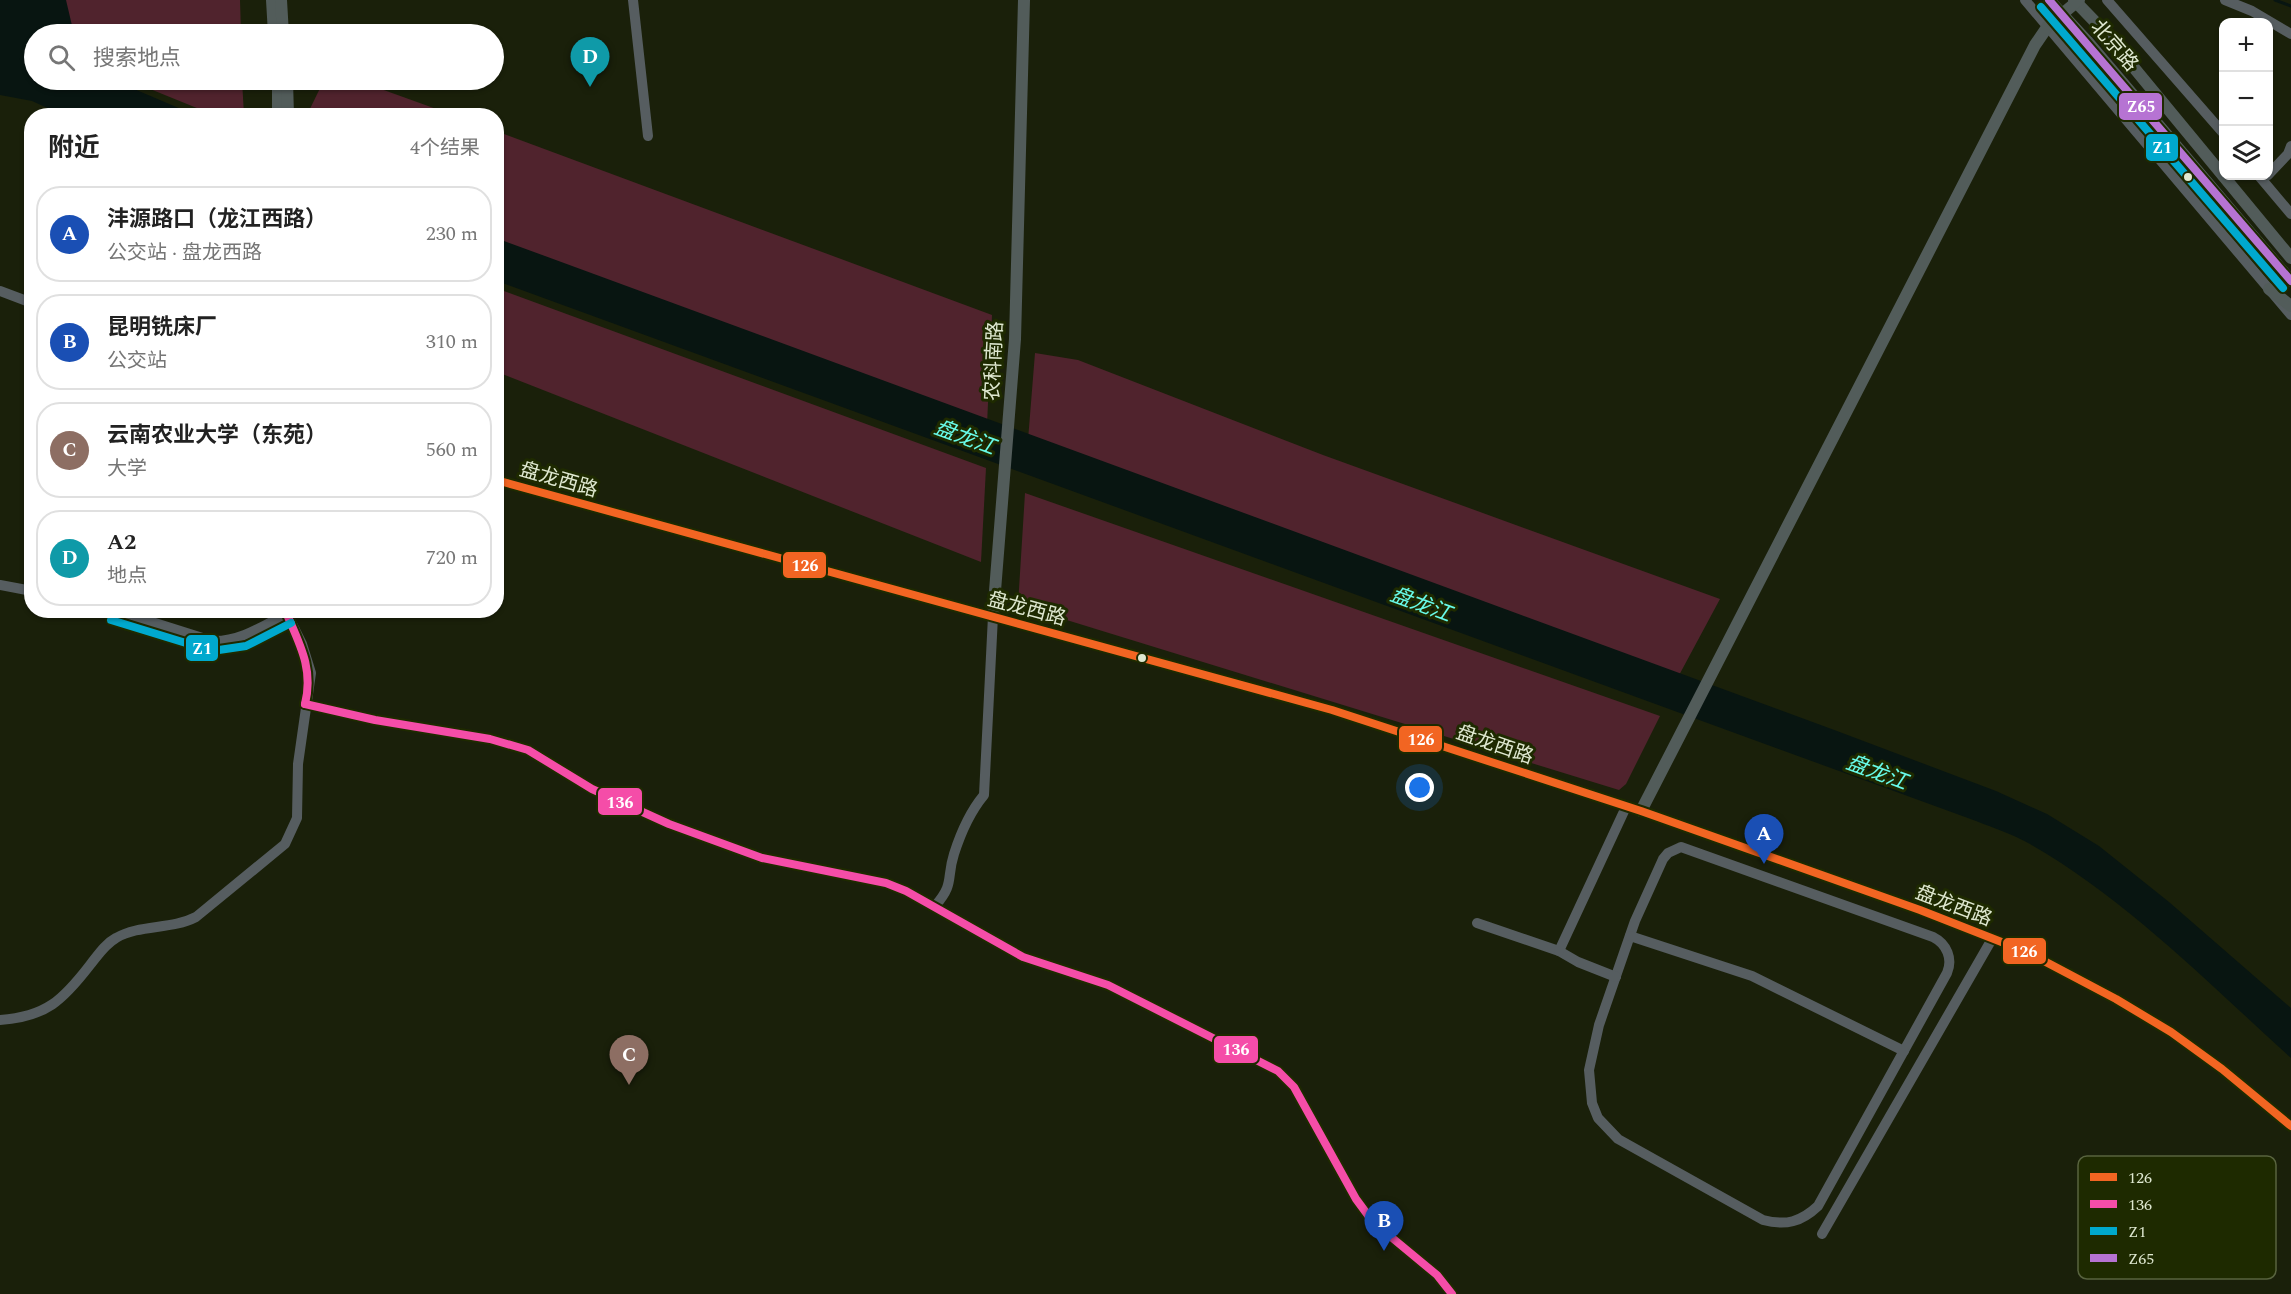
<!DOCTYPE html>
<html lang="zh">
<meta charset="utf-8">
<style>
:root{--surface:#fff;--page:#f6f6f6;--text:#222;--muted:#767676;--line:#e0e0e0;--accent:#585c51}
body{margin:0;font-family:Spectral,"Noto Sans SC",serif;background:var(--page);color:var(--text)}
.controls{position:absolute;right:18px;top:18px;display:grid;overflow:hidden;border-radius:12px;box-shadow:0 2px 4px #0004}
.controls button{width:54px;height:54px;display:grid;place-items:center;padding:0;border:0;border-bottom:2px solid var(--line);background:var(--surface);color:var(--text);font:30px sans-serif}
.you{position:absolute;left:1420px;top:788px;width:21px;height:21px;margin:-15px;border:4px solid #fff;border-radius:50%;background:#1a73e8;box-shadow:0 0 0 9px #1a73e833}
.badge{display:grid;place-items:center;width:39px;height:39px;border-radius:50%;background:var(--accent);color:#fff;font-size:20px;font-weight:700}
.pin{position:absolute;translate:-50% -50px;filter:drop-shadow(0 2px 3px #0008)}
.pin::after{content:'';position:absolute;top:32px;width:21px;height:18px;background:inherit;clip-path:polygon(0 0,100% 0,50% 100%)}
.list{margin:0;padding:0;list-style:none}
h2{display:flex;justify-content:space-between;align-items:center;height:78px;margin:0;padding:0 24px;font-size:26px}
h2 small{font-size:20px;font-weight:400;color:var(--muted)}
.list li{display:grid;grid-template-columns:39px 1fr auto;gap:18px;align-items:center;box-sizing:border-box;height:96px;margin:0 12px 12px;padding:0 12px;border:2px solid var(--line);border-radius:24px}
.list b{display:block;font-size:22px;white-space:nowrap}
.list p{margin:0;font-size:20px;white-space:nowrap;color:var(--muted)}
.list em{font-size:20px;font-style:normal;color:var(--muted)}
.icon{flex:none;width:33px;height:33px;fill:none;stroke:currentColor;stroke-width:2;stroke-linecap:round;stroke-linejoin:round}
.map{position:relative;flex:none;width:2291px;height:1294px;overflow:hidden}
.search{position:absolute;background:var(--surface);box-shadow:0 2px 4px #0004;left:24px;top:24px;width:480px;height:66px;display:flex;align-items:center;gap:15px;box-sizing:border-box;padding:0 21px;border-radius:33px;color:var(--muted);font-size:22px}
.panel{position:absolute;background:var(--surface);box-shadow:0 2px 4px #0004;left:24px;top:108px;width:480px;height:510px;border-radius:24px}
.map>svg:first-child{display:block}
.green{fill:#50232d}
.water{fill:#081511}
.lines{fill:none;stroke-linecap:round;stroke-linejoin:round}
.stream{stroke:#081511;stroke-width:3}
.minor{stroke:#565d60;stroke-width:10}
.major{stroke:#525c5a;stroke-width:12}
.bus-1-casing{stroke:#1e2a00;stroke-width:12}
.bus-2-casing{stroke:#1e2a00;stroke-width:12}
.bus-3-casing{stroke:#1e2a00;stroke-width:12}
.bus-4-casing{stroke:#1e2a00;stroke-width:12}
.bus-1{stroke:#f26522;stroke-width:8}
.bus-2{stroke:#f54da8;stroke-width:8}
.bus-3{stroke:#00a9ce;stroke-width:8}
.bus-4{stroke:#b673d3;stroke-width:8}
.bus-dot{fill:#dfe8d0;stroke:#1e2a00;stroke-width:2}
.labels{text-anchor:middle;stroke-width:6;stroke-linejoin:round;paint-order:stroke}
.street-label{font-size:20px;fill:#dfe8d0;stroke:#1e2a00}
.water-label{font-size:21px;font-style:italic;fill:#68fbe9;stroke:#1e2a00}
.key{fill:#1e2a00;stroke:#58633e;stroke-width:1.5}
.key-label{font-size:16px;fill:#dfe8d0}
.line-badge{stroke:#1e2a00;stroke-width:2}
.badge-label{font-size:16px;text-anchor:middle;font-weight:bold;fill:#fff}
</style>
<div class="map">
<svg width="2291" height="1294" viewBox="0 0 2291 1294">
<rect width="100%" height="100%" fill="#1a200a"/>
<g class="green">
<path d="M0,0H240L241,34H34Z"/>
<path d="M128,80H242L244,115H214Z"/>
<path d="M324,80H356L453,115H307Z"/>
<path d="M496,131L992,315L987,425L497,244Z"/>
<path d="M496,288L986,468L981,562L497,372Z"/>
<path d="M1035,353L1078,360L1323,455L1720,599L1677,679L1028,440Z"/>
<path d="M1025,493L1660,716L1626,784L1619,790L1018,605Z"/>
</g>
<g class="water">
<path d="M0,0H66L74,34H34V80H113L195,115H63L32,101L0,95Z"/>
<path d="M496,238L1837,731L1996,791L2047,814L2099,846L2169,902L2291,1008V1058C2208,983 2128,900 2030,844C2014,835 1994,828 1976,821L497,281Z"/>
</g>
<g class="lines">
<path class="stream" d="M2275,0L2291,6"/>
<g class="minor">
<path d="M633,0L648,136"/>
<path d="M2025,0L2291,315"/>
<path d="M2107,0L2224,134"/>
<path d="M2225,0L2252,11L2291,34"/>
<path d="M2268,175L2288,154L2291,146"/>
<path d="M2259,176L2291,214"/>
<path d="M0,291L32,303"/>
<path d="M496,480L1332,710L1641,811L1920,910L2027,952L2116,999L2171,1032L2222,1069L2291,1126"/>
<path d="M0,585L32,591"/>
<path d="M114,610L212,641C240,642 263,626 286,614"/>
<path d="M305,704L375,720L490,739L528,750L592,789L669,824L762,858L886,883L906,891L1023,957L1108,985L1278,1071L1294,1087L1356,1199L1373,1222L1437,1275L1452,1294"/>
<path d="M1681,847L1933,937C1947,944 1953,959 1947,973L1818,1206C1801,1222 1786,1226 1763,1220L1618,1139L1598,1118L1592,1103L1589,1070L1599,1025L1635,921L1663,859L1668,853Z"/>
<path d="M935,906C955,883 946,879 954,854C961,832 969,813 984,795L993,616"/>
<path d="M1477,923L1559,951L1578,962L1616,977"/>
<path d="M1630,936L1752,976L1904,1051"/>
<path d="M1559,951L1626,807"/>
<path d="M0,1020C46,1017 63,1000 90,965C98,955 105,944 116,938C140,924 171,930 196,917L285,844L297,818L298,764L311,673L302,644L285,610"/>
<path d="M1822,1234L1992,939"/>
</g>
<g class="major">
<path d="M272,0L274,34"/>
<path d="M281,0L283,34"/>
<path d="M2049,0L2087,41L2291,281"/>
<path d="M2074,0L2102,29L2291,258"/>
<path d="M278,80V116"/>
<path d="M287,80L288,116"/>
<path d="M2269,289L2291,306"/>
<path d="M993,616L1015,339L1024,0"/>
<path d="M1641,811L2035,45L2048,26L2079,0"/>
</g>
<g class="bus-1-casing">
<path id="bus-1" d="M496,480L1332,710L1641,811L1920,910L2027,952L2116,999L2171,1032L2222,1069L2291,1126"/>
</g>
<g class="bus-2-casing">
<g id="bus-2">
<path d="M285,610C299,643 314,668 305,704"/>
<path d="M305,704L375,720L490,739L528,750L592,789L669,824L762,858L886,883L906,891L1023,957L1108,985L1278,1071L1294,1087L1356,1199L1373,1222L1437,1275L1452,1294"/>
</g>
</g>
<g class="bus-3-casing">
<g id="bus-3">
<path d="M2041,7L2283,288"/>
<path d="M111,620L212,651L246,646L291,623"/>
</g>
</g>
<g class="bus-4-casing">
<path id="bus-4" d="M2049,0L2291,281"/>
</g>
<use href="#bus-1" class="bus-1"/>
<use href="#bus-2" class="bus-2"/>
<use href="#bus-3" class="bus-3"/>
<use href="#bus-4" class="bus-4"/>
</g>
<g class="bus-dot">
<circle cx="2188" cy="177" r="5"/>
<circle cx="1142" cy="658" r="5"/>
</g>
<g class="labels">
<g class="street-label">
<text transform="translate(2115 45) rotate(49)" y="7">北京路</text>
<text transform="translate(993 361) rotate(-87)" y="7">农科南路</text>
<text transform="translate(559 479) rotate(16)" y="7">盘龙西路</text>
<text transform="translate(1027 608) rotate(15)" y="7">盘龙西路</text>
<text transform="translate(1495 744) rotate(19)" y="7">盘龙西路</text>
<text transform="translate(1954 905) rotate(21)" y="7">盘龙西路</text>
</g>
<g class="water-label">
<text transform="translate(965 437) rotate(20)" y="7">盘龙江</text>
<text transform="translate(1421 604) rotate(20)" y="7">盘龙江</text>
<text transform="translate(1877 772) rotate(20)" y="7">盘龙江</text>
</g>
</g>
<rect x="2078" y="1156" width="198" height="123" rx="9" class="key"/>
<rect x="2090" y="1173" width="27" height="8" fill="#f26522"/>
<rect x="2090" y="1200" width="27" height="8" fill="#f54da8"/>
<rect x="2090" y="1227" width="27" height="8" fill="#00a9ce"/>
<rect x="2090" y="1254" width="27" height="8" fill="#b673d3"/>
<g class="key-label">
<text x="2128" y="1183">126</text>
<text x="2128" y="1210">136</text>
<text x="2128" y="1237">Z1</text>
<text x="2128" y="1264">Z65</text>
</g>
<g class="line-badge">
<rect x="2118" y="92" width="45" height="29" rx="6" fill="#b673d3"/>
<rect x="2145" y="133" width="34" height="29" rx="6" fill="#00a9ce"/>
<rect x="782" y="551" width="45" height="28" rx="6" fill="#f26522"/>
<rect x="185" y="634" width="34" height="28" rx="6" fill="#00a9ce"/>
<rect x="1398" y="725" width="45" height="28" rx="6" fill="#f26522"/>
<rect x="597" y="787" width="46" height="29" rx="6" fill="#f54da8"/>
<rect x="2002" y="937" width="45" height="28" rx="6" fill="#f26522"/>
<rect x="1213" y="1035" width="46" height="29" rx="6" fill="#f54da8"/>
</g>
<g class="badge-label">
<text x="2141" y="112">Z65</text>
<text x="2162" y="153">Z1</text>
<text x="805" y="571">126</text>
<text x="202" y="654">Z1</text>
<text x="1421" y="745">126</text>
<text x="620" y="808">136</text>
<text x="2024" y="957">126</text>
<text x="1236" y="1055">136</text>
</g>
</svg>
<div class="controls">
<button>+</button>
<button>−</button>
<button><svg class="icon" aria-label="layers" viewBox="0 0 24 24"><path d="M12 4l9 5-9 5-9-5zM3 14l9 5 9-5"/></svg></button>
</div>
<div class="you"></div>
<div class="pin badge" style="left:1764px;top:864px;background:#1a4fb4">A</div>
<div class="pin badge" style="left:1384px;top:1251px;background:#1a4fb4">B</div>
<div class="pin badge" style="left:629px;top:1085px;background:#8d6e63">C</div>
<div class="pin badge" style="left:590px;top:87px;background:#0f9aa8">D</div>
<div class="search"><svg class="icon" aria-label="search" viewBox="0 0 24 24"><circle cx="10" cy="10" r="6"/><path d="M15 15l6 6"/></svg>搜索地点</div>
<section class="panel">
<h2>附近<small>4个结果</small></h2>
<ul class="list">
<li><span class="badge" style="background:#1a4fb4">A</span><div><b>沣源路口（龙江西路）</b><p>公交站 · 盘龙西路</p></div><em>230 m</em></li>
<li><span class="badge" style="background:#1a4fb4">B</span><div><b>昆明铣床厂</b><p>公交站</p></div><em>310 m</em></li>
<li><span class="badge" style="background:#8d6e63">C</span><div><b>云南农业大学（东苑）</b><p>大学</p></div><em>560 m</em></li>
<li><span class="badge" style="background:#0f9aa8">D</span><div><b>A2</b><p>地点</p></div><em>720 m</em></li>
</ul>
</section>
</div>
